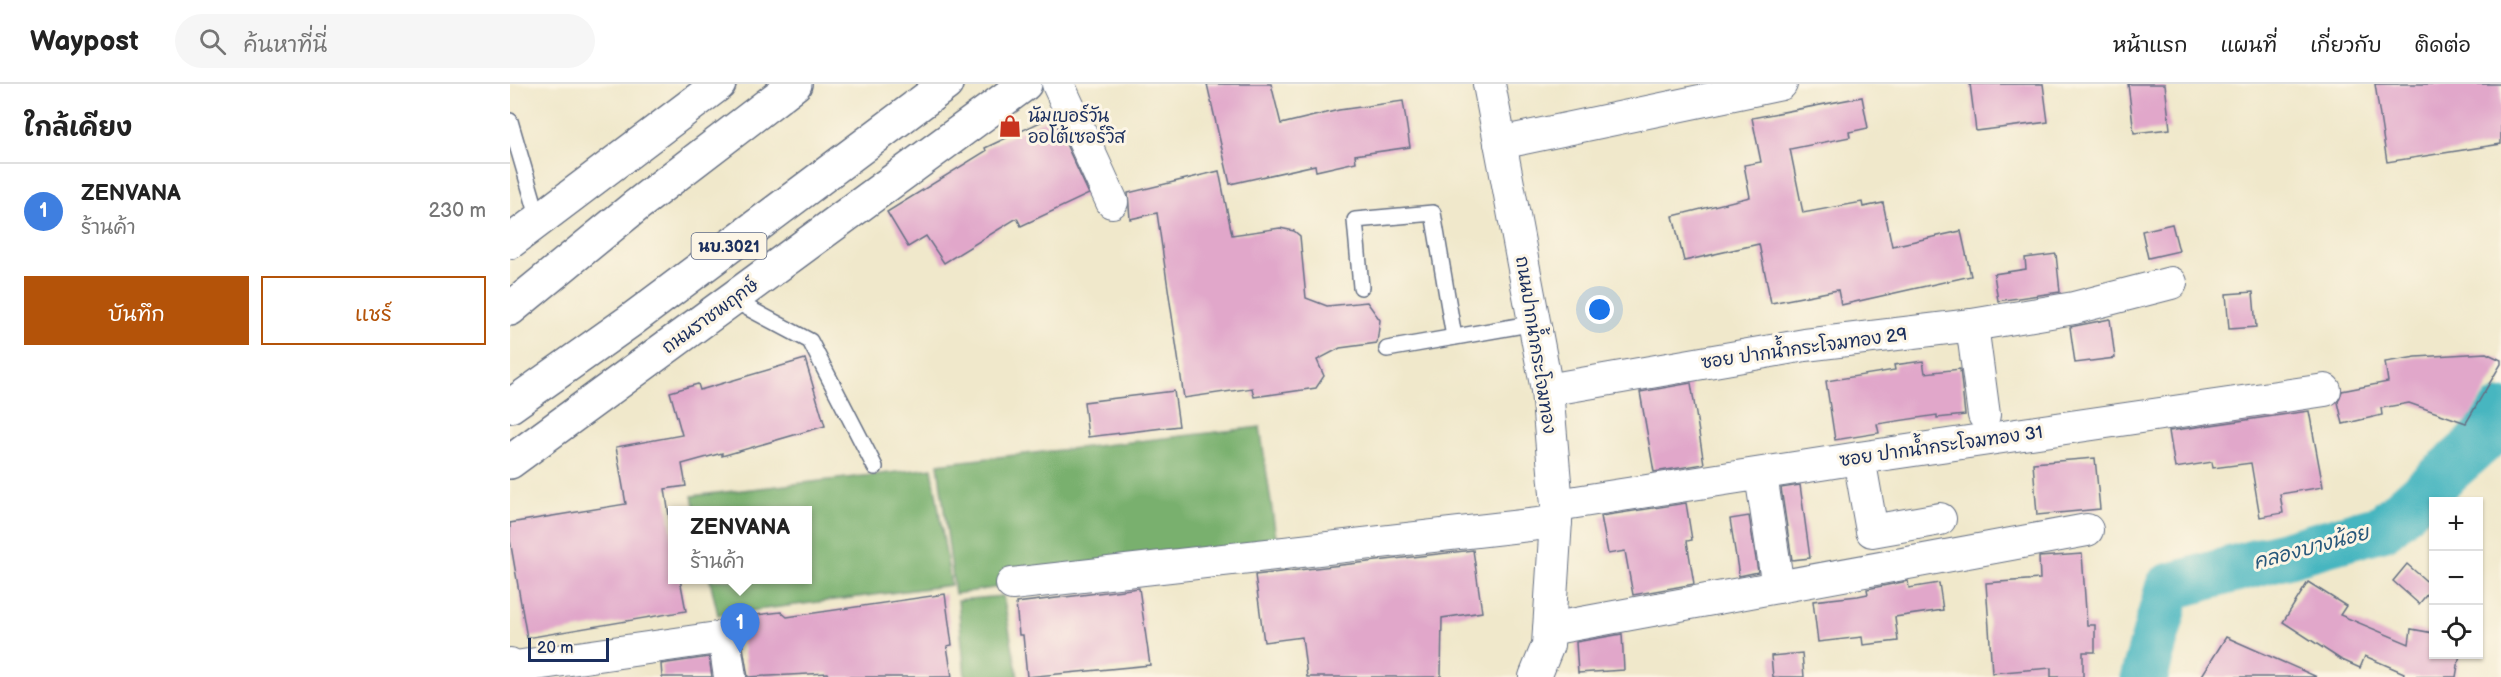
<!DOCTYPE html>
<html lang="th">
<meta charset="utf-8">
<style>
:root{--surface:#fff;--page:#f6f6f6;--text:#222;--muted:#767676;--line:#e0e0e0;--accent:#b45309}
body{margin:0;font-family:"Balsamiq Sans","Playpen Sans Thai",sans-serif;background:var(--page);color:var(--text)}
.controls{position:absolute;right:18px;bottom:18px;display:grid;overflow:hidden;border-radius:0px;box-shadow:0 2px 4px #0004}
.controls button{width:54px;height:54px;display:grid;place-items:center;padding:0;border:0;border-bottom:2px solid var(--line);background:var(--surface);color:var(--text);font:30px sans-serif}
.scale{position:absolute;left:18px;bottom:15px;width:81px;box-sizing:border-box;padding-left:6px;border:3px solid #1b2f5e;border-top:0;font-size:16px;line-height:21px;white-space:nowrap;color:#1b2f5e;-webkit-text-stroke:4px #fcf5e5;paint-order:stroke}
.you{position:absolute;left:1090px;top:226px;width:21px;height:21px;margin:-15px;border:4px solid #fff;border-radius:50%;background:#1a73e8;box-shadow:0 0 0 9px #1a73e833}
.badge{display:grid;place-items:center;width:39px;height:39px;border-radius:50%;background:var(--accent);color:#fff;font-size:20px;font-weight:700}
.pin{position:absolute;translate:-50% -50px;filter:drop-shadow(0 2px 3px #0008)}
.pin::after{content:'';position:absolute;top:32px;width:21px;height:18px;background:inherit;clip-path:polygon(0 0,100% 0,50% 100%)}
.popup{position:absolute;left:158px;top:422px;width:144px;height:78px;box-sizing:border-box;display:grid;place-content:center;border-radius:0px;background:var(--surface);filter:drop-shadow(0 2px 4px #0005);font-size:20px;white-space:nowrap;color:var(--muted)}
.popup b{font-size:22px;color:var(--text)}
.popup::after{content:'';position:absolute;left:50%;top:100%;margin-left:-12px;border:12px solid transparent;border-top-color:var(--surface)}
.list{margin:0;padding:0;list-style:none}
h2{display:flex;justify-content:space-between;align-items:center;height:78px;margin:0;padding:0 24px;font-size:26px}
h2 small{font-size:20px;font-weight:400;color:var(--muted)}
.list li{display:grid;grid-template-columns:39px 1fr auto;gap:18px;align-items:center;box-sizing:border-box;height:96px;padding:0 24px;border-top:2px solid var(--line)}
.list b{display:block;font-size:22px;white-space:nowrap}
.list p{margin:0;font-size:20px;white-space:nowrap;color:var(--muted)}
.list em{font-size:20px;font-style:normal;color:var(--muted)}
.actions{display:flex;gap:12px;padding:18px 24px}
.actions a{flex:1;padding:14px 0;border:2px solid var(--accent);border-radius:0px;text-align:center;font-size:21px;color:var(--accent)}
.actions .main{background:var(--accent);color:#fff}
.icon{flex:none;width:33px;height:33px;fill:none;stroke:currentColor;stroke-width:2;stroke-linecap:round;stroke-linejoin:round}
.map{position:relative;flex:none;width:1991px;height:593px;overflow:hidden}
header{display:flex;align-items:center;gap:36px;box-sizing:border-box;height:84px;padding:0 30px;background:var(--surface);border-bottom:2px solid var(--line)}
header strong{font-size:28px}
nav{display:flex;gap:33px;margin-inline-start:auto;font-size:21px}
.search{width:420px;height:54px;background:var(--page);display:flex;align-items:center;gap:15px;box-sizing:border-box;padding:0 21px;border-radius:33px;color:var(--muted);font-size:22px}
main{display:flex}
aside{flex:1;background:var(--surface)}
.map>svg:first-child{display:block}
.forest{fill:#79b06e;stroke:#4a7066;stroke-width:1.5}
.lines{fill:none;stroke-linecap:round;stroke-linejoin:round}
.river{stroke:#47b6c0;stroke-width:48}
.building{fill:#e1a7ca}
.service-casing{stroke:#667084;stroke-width:18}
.minor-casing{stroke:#667084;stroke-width:34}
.secondary-casing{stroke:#667084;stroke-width:36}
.primary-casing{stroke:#667084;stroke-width:36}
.service{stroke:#fff;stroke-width:15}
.minor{stroke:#fff;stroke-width:32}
.secondary{stroke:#fff;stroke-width:33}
.primary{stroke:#fff;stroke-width:33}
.labels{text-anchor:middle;stroke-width:6;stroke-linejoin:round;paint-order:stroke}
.shield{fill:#fcf5e5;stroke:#5e6a86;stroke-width:1.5}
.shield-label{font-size:16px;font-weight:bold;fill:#1b2f5e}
.poi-label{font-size:18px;fill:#1b2f5e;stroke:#fcf5e5;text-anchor:start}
.street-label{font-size:18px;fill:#1b2f5e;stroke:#fcf5e5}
.water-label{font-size:20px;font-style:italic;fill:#28587b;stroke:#fcf5e5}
</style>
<header>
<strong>Waypost</strong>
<div class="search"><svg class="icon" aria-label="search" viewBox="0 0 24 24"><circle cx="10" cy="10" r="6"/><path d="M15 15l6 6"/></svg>ค้นหาที่นี่</div>
<nav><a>หน้าแรก</a><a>แผนที่</a><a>เกี่ยวกับ</a><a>ติดต่อ</a></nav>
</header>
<main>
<aside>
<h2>ใกล้เคียง<small></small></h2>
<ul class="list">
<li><span class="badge" style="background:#3f7fe0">1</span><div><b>ZENVANA</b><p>ร้านค้า</p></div><em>230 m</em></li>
</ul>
<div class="actions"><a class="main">บันทึก</a><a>แชร์</a></div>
</aside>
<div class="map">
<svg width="1991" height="593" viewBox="0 0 1991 593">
<rect width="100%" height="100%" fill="#fcf5e5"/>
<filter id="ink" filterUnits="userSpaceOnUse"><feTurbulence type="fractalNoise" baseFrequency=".0167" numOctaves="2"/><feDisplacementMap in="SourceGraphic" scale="12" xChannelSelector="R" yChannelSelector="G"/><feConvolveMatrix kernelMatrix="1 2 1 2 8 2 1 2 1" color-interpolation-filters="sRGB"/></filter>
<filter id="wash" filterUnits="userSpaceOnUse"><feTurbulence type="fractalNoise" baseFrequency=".008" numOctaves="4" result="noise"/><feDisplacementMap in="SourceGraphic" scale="24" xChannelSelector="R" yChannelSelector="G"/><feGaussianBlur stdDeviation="1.35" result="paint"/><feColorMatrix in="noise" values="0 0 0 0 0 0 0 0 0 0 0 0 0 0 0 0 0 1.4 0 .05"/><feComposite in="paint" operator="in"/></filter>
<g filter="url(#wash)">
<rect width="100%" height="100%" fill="#f0e8cb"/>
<g class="forest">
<path d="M750,343L767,460L445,510L428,380Z"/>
<path d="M422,384L441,501L208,531L200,496H298V426H185L182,412Z"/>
<path d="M493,512L508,593H455L448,516Z"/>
</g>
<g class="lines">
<path class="river" d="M1634,593L1659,503L1874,443L1975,354L1991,329"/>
</g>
<g id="blocks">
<g class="building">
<path d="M697,0H761L771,40L829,26L893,17L900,63L845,71L846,78L806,87L805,81L720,100Z"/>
<path d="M1460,0H1533L1538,38L1466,47Z"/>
<path d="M1618,0H1655L1660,45L1624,49Z"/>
<path d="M1865,0H1991V60L1877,78Z"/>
<path d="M1352,13L1358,44L1339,48L1340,53L1280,65L1293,129L1352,118L1353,123L1373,119L1382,162L1451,147L1461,192L1331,221L1328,206L1261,219L1249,160L1174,177L1163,132L1240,113L1234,81L1251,78L1242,34Z"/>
<path d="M543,32L579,110L511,142L507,134L434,179L416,152L398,163L377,128L476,67L475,64Z"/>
<path d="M709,87L722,151L770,144L784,147L790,152L796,214L817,222L857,218L870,236L867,259L830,264L807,276L814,292L806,304L744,313L742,304L674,314L647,129L620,135L618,109Z"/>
<path d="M1662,140L1669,167L1638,174L1632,147Z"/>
<path d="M1546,170L1550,208L1488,217L1484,190L1516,185L1515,174Z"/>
<path d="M1743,208L1746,243L1719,245L1716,210Z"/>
<path d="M1600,235L1605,274L1565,279L1560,243Z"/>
<path d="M1976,269L1991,276V280L1956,339L1899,319L1871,324L1872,331L1833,340L1828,318L1832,307L1878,298L1875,278L1906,273Z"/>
<path d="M295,275L315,342L212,372V369L172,380L176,402L155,405L162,451V495H170L176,527L17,554L0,456V439L116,420L106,363L172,351L160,308L188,300L190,306Z"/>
<path d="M1413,277L1415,289L1450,285L1455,331L1427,334V331L1367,340L1369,349L1325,356L1316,297L1385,286L1384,281Z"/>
<path d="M1181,299L1194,380L1144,388L1130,308Z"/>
<path d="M664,307L669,342L578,353L574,318Z"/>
<path d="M1799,327L1813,403L1770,410L1773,429L1750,433L1741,379L1703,384L1702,378L1665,384L1659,347Z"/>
<path d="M1585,374L1590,425L1527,431L1523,379Z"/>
<path d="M1290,401L1300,474L1282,476L1271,404Z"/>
<path d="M1176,419L1182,456L1177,457L1184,500L1123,511L1115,467L1098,470L1091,432Z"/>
<path d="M1239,432L1248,488L1229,492L1220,435Z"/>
<path d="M963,466L972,528L932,534L931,593H797L792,553L754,558L745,491Z"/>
<path d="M1572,470L1577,541H1585V568H1573V593H1541V584L1482,589L1476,499L1530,495L1529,473Z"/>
<path d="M1897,480L1923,503L1909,520L1883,497Z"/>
<path d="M1398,497L1399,504L1429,499L1433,526L1385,533L1388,557L1353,561L1352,553L1308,558L1303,517L1348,512L1358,510L1357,505Z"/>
<path d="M1798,498L1836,522L1830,531L1899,560L1901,545L1923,549V570H1950L1946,593H1893L1894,589L1855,572L1850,584L1830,575L1773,538Z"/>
<path d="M629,504L640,581L517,593L513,551H509L506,519Z"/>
<path d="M435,510L442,561L437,562L442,593H319L318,589L238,593L228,533L271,528L277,533Z"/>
<path d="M1112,550L1114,586L1068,589L1066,558Z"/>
<path d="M1716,553L1807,593H1691Z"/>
<path d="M1292,569L1294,593H1263L1261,572Z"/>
<path d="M199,573L202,593H152L151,580Z"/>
</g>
</g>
</g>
<g filter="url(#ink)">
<use href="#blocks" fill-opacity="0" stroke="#667084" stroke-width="1.5"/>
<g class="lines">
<g class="service-casing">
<g id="service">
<path d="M0,37L29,136"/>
<path d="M851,203L845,136L923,129L944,253"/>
<path d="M223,216L300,257L365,383"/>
<path d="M877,265L1025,239"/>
</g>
</g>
<g class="minor-casing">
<g id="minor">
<path d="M548,0L602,118"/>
<path d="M979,0L1037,306L1047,421L1038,561L1025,593"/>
<path d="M990,59L1271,0"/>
<path d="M1462,241L1564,224L1661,199"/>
<path d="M1037,306L1295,261L1462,241L1474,331"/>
<path d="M1349,374L1362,447L1430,435"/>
<path d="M1251,391L1268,503"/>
<path d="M1047,421L1349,374L1815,306"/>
<path d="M502,500L1046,438"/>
<path d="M1039,545L1577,446"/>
<path d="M0,580L5,583L214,553L220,593"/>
</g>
</g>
<g class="secondary-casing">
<g id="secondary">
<path d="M0,158L209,0"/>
<path d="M0,378L515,0"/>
</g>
</g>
<g class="primary-casing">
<g id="primary">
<path d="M0,225L127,121L285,0"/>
<path d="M0,322L120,237L436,0"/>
</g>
</g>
<use href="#service" class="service"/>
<use href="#minor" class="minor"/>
<use href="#secondary" class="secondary"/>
<use href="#primary" class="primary"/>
</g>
</g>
<defs>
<g id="shop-bare" transform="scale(1.8)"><path d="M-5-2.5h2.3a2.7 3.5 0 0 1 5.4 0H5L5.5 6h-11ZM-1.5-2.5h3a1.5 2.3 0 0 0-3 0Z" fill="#c8321e" stroke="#fcf5e5" stroke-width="2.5" paint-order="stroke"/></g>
</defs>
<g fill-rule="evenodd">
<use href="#shop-bare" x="500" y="42"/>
</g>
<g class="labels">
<rect class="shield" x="181.5" y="149" width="75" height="26" rx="4.5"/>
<g class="shield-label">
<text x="219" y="168">นบ.3021</text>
</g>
<g class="poi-label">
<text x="518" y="38">นัมเบอร์วัน<tspan x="518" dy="21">ออโต้เซอร์วิส</tspan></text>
</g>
<g class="street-label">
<text transform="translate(200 232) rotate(-36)" y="6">ถนนราชพฤกษ์</text>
<text transform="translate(1026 261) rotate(81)" y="6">ถนนปากน้ำกระโจมทอง</text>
<text transform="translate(1294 264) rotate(-8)" y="6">ซอย ปากน้ำกระโจมทอง 29</text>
<text transform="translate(1431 362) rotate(-8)" y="6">ซอย ปากน้ำกระโจมทอง 31</text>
</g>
<g class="water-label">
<text transform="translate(1801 463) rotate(-15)" y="7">คลองบางน้อย</text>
</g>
</g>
</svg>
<div class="controls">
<button>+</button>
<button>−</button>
<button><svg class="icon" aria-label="locate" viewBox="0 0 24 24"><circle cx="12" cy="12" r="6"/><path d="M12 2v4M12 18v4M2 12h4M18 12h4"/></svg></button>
</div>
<div class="scale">20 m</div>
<div class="you"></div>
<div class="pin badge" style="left:230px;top:569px;background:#3f7fe0">1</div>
<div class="popup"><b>ZENVANA</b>ร้านค้า</div>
</div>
</main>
